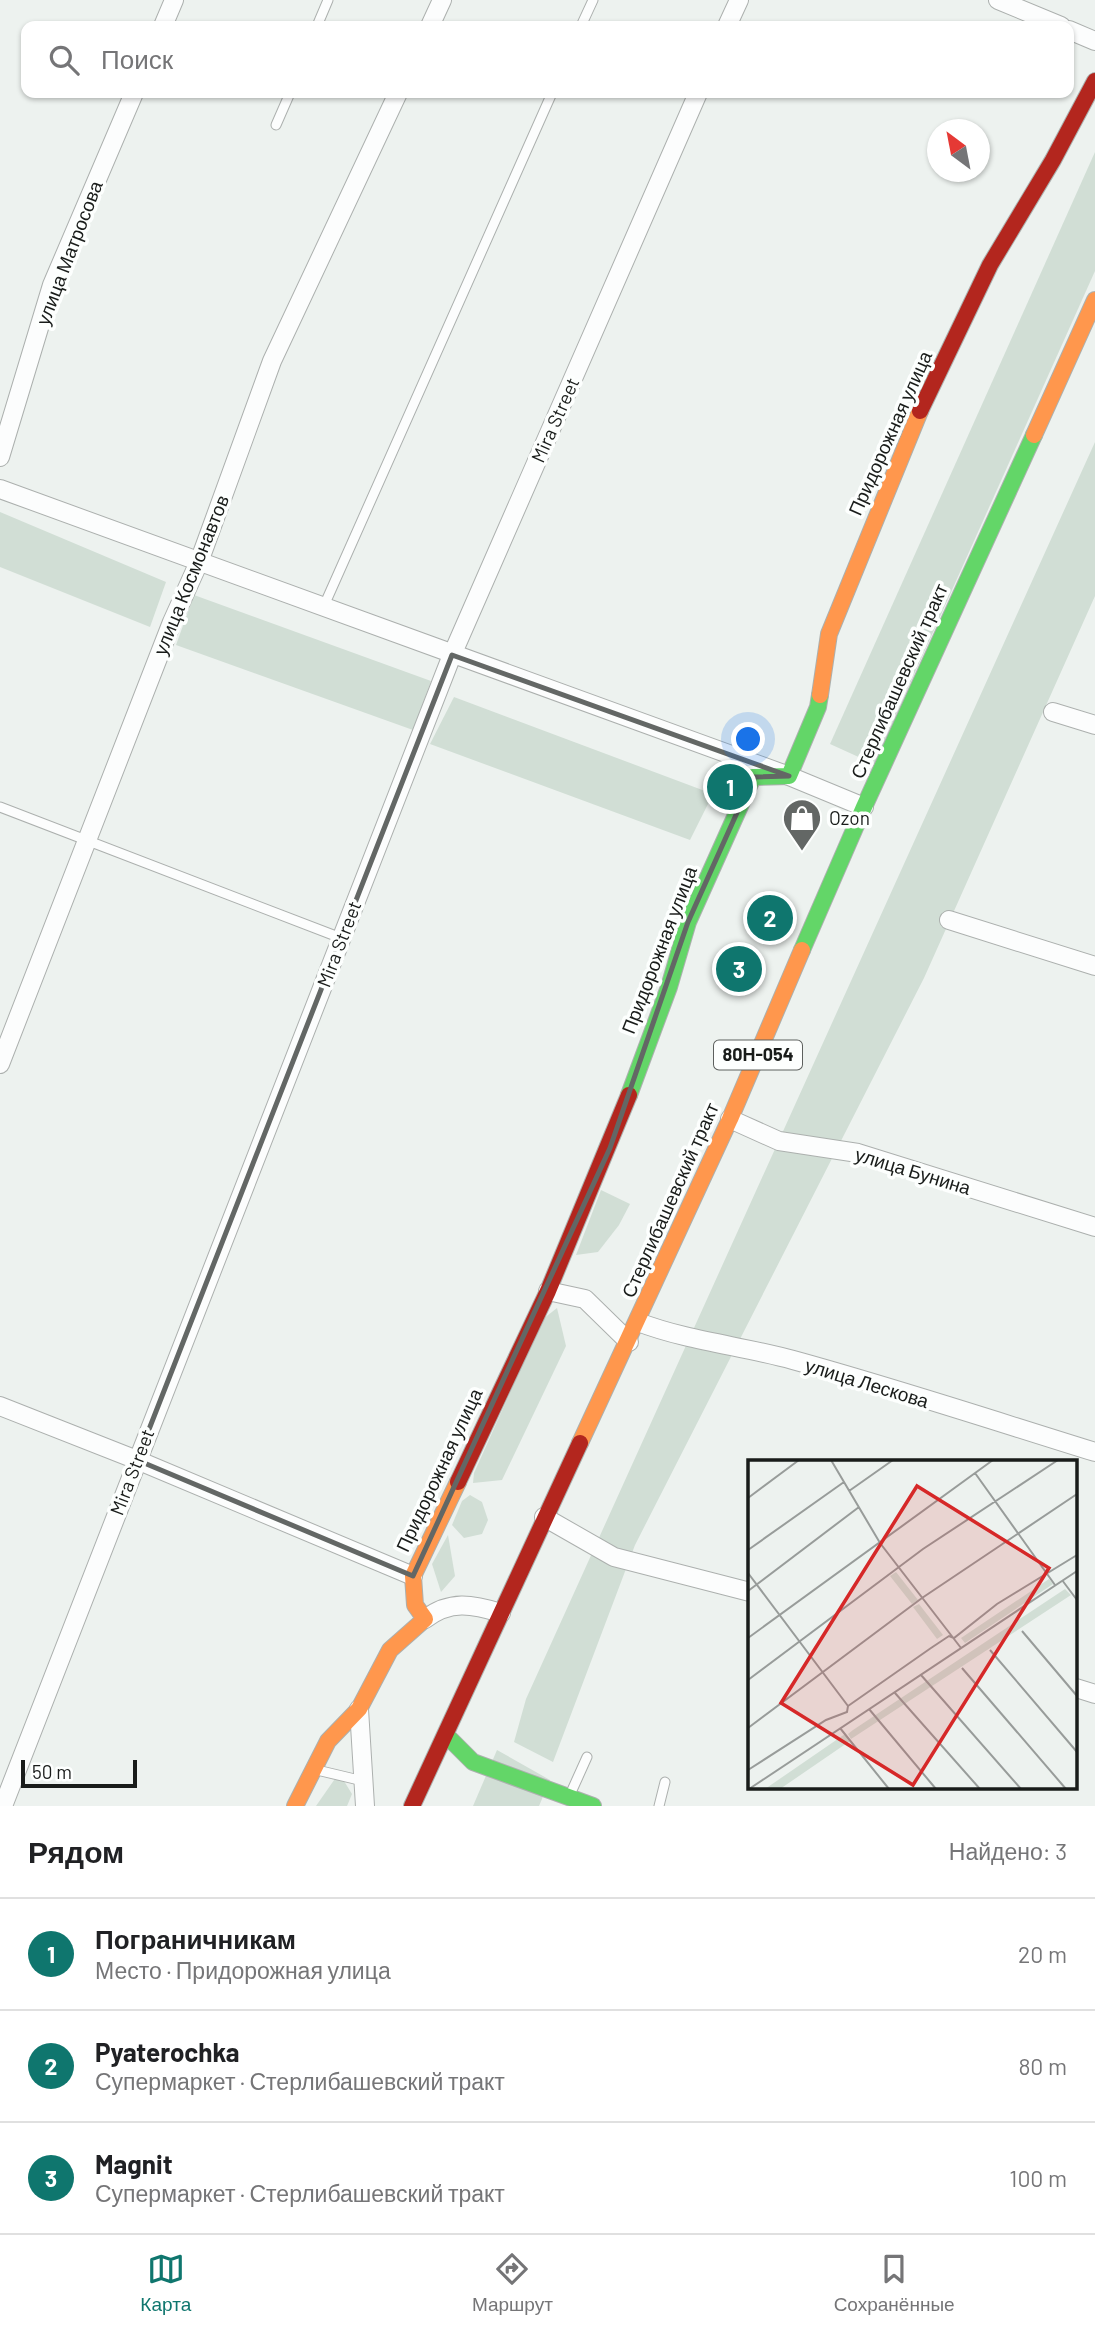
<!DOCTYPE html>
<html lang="ru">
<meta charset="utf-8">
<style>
:root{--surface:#fff;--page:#f6f6f6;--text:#202124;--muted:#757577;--line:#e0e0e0;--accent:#0f766e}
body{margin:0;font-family:Barlow,sans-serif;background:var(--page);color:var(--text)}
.compass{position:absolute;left:927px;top:119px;width:63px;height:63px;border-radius:50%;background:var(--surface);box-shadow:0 2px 5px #0004;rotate:328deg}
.scale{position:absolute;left:21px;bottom:18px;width:116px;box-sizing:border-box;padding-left:7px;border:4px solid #191c1a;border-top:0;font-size:19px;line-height:24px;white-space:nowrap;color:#191c1a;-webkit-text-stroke:5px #fdfffe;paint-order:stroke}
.you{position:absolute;left:749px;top:740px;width:24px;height:24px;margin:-18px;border:5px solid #fff;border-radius:50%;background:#1a73e8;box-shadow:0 0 0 10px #1a73e833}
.badge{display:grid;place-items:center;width:46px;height:46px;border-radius:50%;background:var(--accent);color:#fff;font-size:23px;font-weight:700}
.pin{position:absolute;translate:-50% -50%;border:4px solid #fff;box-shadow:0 2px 7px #0006}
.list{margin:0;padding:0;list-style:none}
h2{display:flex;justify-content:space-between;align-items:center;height:91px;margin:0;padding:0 28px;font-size:30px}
h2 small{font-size:23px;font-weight:400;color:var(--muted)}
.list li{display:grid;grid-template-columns:46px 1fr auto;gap:21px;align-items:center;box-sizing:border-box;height:112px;padding:0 28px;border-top:2px solid var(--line)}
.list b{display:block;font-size:26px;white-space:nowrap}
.list p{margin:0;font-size:23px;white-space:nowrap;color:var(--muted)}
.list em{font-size:23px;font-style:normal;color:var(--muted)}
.icon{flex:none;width:38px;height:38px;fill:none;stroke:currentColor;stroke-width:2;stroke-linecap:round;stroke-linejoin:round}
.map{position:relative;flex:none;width:1095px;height:1806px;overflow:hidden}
.search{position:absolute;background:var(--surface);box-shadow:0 2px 5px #0004;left:21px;right:21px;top:21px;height:77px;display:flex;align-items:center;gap:18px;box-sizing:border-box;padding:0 24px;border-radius:14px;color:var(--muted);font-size:26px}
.sheet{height:427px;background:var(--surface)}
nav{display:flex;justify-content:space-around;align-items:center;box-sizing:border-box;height:98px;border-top:2px solid var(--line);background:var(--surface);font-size:19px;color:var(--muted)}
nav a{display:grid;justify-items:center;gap:4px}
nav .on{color:var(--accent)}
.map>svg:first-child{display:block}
.green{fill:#d1ded5}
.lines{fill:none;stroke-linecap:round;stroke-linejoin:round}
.lane-casing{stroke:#acb0ae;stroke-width:11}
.street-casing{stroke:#acb0ae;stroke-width:20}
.fast-casing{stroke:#acb0ae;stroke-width:18}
.slow-casing{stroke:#acb0ae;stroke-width:18}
.jam-casing{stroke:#acb0ae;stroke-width:18}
.lane{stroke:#fcfdfd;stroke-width:9}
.street{stroke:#fcfdfd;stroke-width:18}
.fast{stroke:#63d668;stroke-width:16}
.slow{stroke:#ff974d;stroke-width:16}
.jam{stroke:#b3261e;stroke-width:16}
.marked{fill:none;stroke:#636765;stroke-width:5;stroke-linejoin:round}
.labels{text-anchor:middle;stroke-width:7;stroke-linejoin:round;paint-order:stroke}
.shield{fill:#fdfffe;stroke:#5d605e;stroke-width:2}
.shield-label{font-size:18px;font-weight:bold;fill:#191c1a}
.street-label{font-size:19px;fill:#191c1a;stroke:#fdfffe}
.poi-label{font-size:19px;fill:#191c1a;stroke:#fdfffe;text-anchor:start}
.inset-road{fill:none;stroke:#989c9a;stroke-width:2}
.view{fill:#d62828;fill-opacity:0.15;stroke:#d62828;stroke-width:3.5}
.inset-edge{fill:none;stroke:#191c1a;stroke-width:3.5}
</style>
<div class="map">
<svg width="1095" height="1806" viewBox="0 0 1095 1806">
<rect width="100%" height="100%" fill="#edf2ef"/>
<g class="green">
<path d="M1095,152V271L874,764L830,744Z"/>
<path d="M1095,442V596L924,978L635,1545L553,1762L514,1742L526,1699Z"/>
<path d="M0,512L166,582L150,627L0,567Z"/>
<path d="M194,595L431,681L413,730L176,645Z"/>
<path d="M454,697L713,794L690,840L430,744Z"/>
<path d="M601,1190L630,1204L619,1225L598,1252L576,1255Z"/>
<path d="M557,1308L566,1346L502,1480L473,1483L474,1473L543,1319Z"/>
<path d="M470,1495L482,1502L488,1520L482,1534L464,1538L452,1525L462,1501Z"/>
<path d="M448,1535L455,1576L441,1592L432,1564Z"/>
<path d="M497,1750L550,1780L539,1806H473Z"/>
<path d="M339,1773L352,1794L347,1806H316Z"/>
</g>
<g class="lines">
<g class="lane-casing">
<g id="lane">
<path d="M317,26L328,0"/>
<path d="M581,26L593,0"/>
<path d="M276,125L290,93"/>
<path d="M323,608L552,93"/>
<path d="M0,807L341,938"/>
<path d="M317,1770L363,1781"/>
<path d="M569,1797L587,1757"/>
<path d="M659,1806L665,1782"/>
</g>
</g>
<g class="street-casing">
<g id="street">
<path d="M998,0L1061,26"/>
<path d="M163,26L174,0"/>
<path d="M430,26L442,0"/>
<path d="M727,26L739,0"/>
<path d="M1069,30L1095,41"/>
<path d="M0,457L52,285L134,93"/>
<path d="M0,489L789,776L864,807"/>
<path d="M1053,712L1095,725"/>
<path d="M949,920L1095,966"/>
<path d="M0,1064L172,622L199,562L272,361L398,93"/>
<path d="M730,1119L779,1141L858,1153L1095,1227"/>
<path d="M548,1291L585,1299L629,1342"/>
<path d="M638,1322C688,1341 742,1346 793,1360C895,1388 995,1421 1095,1452"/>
<path d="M0,1406L137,1460L413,1576"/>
<path d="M544,1517L614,1557L750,1592"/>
<path d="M425,1619C450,1600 472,1604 501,1613"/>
<path d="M1076,1688L1095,1694"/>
<path d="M359,1709L365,1806"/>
<path d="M3,1806L452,655L698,93"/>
</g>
</g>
<g class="fast-casing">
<g id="fast">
<path d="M802,950L864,807L1034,435"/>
<path d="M629,1095L669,987L688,922L753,777L789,776L818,707L820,695"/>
<path d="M446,1735L473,1762L593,1806"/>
</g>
</g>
<g class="slow-casing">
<g id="slow">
<path d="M1034,435L1095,300"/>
<path d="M820,695L829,634L920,411"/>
<path d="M580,1443L730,1119L802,950"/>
<path d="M295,1806L328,1741L359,1709L390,1650L425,1619L415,1605L413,1576L458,1482"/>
</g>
</g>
<g class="jam-casing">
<g id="jam">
<path d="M920,411L990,265L1053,160L1095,81"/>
<path d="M458,1482L548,1291L629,1095"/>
<path d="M412,1806L580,1443"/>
</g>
</g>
<use href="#lane" class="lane"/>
<use href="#street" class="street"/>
<use href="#fast" class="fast"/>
<use href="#slow" class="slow"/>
<use href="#jam" class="jam"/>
</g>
<path class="marked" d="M452,655L789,776L753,777L688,922L610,1148L413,1576L137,1460Z"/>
<defs>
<g id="shop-pin" transform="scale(2.0125)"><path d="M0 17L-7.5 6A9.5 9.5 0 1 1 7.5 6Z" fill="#636765" stroke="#fdfffe"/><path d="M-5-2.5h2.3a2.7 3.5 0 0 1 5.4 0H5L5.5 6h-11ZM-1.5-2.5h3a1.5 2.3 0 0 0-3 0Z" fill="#fff"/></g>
</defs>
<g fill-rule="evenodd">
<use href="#shop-pin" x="802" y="818"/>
</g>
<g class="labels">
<rect class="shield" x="714" y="1040.5" width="88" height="29" rx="5"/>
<g class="shield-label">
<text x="758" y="1061">80Н-054</text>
</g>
<g class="street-label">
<text transform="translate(69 253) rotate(-69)" y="7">улица Матросова</text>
<text transform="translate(555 420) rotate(-66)" y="7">Mira Street</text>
<text transform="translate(890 433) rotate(-66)" y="7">Придорожная улица</text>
<text transform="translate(191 575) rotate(-68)" y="7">улица Космонавтов</text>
<text transform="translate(899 681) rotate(-66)" y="7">Стерлибашевский тракт</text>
<text transform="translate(339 944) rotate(-69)" y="7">Mira Street</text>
<text transform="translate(659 950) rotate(-69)" y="7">Придорожная улица</text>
<text transform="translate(913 1171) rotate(17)" y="7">улица Бунина</text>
<text transform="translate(670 1200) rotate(-66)" y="7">Стерлибашевский тракт</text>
<text transform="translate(867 1383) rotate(17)" y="7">улица Лескова</text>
<text transform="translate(439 1470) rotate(-65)" y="7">Придорожная улица</text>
<text transform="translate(132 1472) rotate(-69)" y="7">Mira Street</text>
</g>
<g class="poi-label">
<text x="829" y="825">Ozon</text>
</g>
</g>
<g transform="translate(748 1460)">
<rect width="329" height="329" fill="#edf2ef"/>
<path d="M148,112L170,140L164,144L142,116ZM301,119L305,124L217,183L213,178ZM317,129L323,135L103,279L100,274L105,270ZM171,144L195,175L189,179L165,147ZM97,274L102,281L32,329H17Z" fill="#d1ded5"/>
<path class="inset-road" d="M83,0L132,83L213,188M227,13L307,125M101,31L145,0M0,38L51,0M0,90L96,22M0,113L100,246M314,120L329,140M0,131L111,47M274,171L329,236M0,178L245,0M242,190L329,292M214,208L318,329M173,215L273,329M0,220L175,89L310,0M147,233L232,329M121,249L188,329M0,268L174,138L329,34M92,268L141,329M0,310L78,260L99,252L100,246L183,188L201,176L206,178L249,144L329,95M1,329L329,111"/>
<path class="view" d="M169,26L301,108L165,325L33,243Z"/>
<rect width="329" height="329" class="inset-edge"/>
</g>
</svg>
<svg class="compass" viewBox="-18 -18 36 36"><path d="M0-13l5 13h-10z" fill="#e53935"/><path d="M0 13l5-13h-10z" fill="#757577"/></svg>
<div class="scale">50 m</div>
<div class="you"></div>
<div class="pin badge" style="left:730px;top:787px">1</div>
<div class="pin badge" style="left:770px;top:918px">2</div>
<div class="pin badge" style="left:739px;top:969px">3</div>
<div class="search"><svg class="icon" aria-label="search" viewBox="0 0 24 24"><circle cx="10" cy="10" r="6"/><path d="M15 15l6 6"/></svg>Поиск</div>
</div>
<section class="sheet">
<h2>Рядом<small>Найдено: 3</small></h2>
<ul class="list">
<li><span class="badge">1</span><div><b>Пограничникам</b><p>Место · Придорожная улица</p></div><em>20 m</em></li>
<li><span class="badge">2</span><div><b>Pyaterochka</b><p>Супермаркет · Стерлибашевский тракт</p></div><em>80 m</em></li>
<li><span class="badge">3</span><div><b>Magnit</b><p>Супермаркет · Стерлибашевский тракт</p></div><em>100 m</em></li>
</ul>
</section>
<nav>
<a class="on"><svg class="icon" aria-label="map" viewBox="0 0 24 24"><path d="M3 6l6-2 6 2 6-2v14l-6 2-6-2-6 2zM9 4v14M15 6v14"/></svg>Карта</a>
<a><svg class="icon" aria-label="directions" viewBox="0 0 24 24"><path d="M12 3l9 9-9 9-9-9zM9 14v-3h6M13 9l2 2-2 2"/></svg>Маршрут</a>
<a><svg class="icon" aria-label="saved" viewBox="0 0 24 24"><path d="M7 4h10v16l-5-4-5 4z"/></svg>Сохранённые</a>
</nav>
